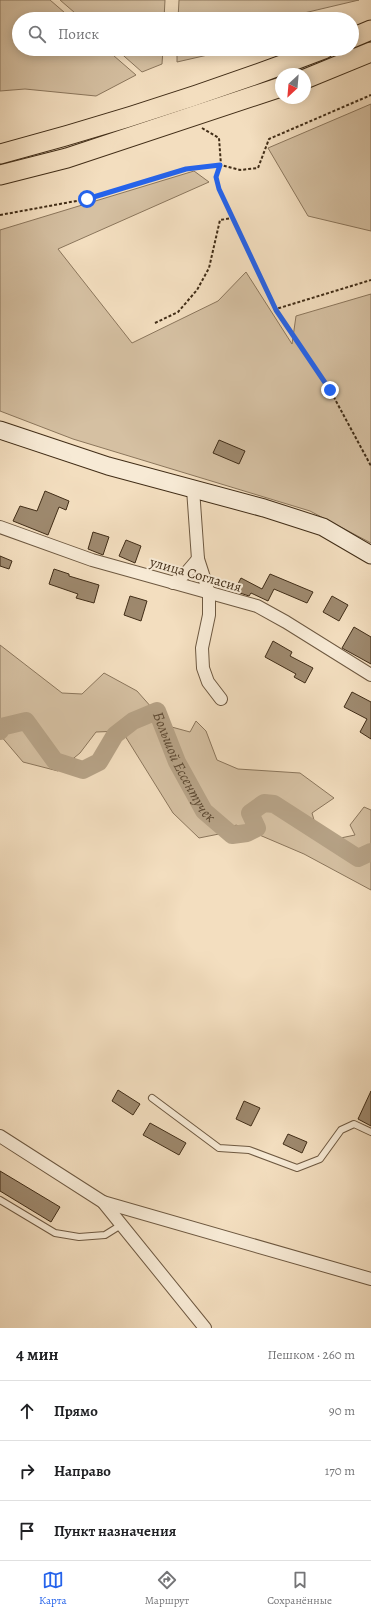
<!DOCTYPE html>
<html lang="ru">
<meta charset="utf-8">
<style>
:root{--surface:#fff;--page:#f2f2f2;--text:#202124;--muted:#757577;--line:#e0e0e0;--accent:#2563eb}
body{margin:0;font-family:Alegreya,serif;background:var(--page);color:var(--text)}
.compass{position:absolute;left:275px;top:68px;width:36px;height:36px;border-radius:50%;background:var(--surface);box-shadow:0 2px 10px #0003;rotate:206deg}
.stop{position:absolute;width:12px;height:12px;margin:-9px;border:3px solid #2563eb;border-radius:50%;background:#fff}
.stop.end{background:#2563eb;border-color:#fff;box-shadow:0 1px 4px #0008}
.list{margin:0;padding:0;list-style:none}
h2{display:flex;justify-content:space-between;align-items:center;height:52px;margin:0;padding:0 16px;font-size:17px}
h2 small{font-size:13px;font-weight:400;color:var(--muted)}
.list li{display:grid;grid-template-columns:26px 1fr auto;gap:12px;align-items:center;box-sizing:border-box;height:60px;padding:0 16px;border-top:1px solid var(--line)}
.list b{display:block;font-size:15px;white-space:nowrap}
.list em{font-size:13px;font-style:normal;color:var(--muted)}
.icon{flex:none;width:22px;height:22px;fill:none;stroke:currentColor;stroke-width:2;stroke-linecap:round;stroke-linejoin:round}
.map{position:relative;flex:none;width:371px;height:1328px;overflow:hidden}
.search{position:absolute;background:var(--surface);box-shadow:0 2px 10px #0003;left:12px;right:12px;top:12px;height:44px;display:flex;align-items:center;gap:10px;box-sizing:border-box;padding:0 14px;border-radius:22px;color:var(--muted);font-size:15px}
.sheet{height:232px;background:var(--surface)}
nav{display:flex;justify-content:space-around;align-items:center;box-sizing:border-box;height:56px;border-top:1px solid var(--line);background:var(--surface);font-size:11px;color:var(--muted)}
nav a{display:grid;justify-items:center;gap:2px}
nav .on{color:var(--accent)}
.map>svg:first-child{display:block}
.green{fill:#d5c0a2;stroke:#8b765c}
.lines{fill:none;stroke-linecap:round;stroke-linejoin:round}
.river{stroke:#b6a286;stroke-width:18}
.building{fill:#9e896e;stroke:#412d17}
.lane-casing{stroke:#6e5941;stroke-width:8}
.street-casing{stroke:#6e5941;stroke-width:14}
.secondary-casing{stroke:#412d17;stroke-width:19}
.primary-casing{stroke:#412d17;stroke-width:21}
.path{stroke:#412d17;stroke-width:2;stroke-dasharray:3 2;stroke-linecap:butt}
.lane{stroke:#f7ead5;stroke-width:6}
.street{stroke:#f7ead5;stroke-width:12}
.secondary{stroke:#f7ead5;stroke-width:17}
.primary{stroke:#f3debf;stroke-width:19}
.route{stroke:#2563eb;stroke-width:5}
.labels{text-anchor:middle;stroke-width:4;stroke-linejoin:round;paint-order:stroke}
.street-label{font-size:14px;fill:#412d17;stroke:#f7ead5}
.water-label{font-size:15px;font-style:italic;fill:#5e4a33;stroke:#f7ead5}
</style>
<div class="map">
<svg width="371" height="1328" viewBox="0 0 371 1328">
<rect width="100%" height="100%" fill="#f3debf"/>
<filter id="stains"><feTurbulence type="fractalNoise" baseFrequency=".005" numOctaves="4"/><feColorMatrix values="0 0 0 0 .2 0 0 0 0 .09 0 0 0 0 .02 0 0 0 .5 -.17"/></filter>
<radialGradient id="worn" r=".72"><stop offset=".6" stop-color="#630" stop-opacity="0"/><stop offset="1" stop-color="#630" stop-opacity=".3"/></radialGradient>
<g class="green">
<path d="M0,0H50L72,19H19V49H106L136,75L96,96L25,89L0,91Z"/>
<path d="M60,0H165L164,19H82Z"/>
<path d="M179,0H359L304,13L295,19H178Z"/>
<path d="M116,49H163L162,64L142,72Z"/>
<path d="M177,49H234L177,62Z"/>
<path d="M371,104V231L308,216L268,148Z"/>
<path d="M194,171L209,182L58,249L132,343L218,301L246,272L292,344L296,316L371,294V543L310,511L73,439L0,411V230Z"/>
<path d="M0,645L62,693L82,694L104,673L137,691L168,726L190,732L196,721L206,731L217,760L238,769L300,773L334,798L312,813L316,827L331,840L355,835L350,825L364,807L371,810V890L304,854L236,825L224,833L199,838L173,813L122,731L96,732L80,753L58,771L23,762L0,735Z"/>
</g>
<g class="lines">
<path class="river" id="s1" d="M0,731L1,727L26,721L55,761L83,770L99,762L115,735L133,721L157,711L177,762L204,811L232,835L247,833L257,828L250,813L264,803L274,804L358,858L371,852"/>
</g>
<g class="building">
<path d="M219,440L245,451L239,464L213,453Z"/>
<path d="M45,491L69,501L66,510L59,507L48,535L13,521L20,506L37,511Z"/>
<path d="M93,532L109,537L103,555L88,549Z"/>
<path d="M126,540L141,546L135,563L119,556Z"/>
<path d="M0,556L12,561L9,569L0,566Z"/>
<path d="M54,569L69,574V576L99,585L94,603L76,598L78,594L49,584Z"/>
<path d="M270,574L313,592L307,603L274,589L268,601L251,593L249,596L234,591L241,578L262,589Z"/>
<path d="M130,596L147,601L141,621L124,615Z"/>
<path d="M332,596L348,605L339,621L323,612Z"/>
<path d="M354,627L371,637V664L342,648Z"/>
<path d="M273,641L292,652L290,656L313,668L305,683L294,677L296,674L265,657Z"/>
<path d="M352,692L371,702V739L360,732L367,719L344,707Z"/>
<path d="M118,1090L140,1104L133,1115L112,1101Z"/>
<path d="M371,1091V1126L358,1119Z"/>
<path d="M244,1101L260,1108L251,1126L236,1119Z"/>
<path d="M150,1123L186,1143L179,1155L143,1135Z"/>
<path d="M288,1134L307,1142L302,1153L283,1144Z"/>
<path d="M0,1171L60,1207L51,1222L0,1191Z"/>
</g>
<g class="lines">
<g class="lane-casing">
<g id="lane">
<path d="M152,1098L219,1148L249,1150L297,1168L320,1159L341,1130L354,1124L371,1132"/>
<path d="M0,1200L55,1233L79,1237L105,1235L121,1225"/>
</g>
</g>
<g class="street-casing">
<g id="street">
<path d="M193,489L198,559L209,593V615L202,648L203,668L208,682L221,699"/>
<path d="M0,527L92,560L257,606L286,622L371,675"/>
<path d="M173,583L186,573L198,559"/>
<path d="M0,1136L103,1202L205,1328"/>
<path d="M103,1202L371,1279"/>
</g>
</g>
<g class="secondary-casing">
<path id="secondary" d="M0,430L108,466L264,508L323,527L371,555"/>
</g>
<g class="primary-casing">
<g id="primary">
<path d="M352,38L371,30"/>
<path d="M305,79L371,52"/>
<path d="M0,154C110,125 218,90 324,49"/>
<path d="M0,175L67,158L281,87"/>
</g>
</g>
<g class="path">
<path d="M202,128L219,138L221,165L216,177L219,189L233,219"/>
<path d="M0,215L87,199L186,169L221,165L240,170L258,168L269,139L371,95"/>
<path d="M276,309L330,390L371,466"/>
<path d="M155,323L178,312L197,290L209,268L220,220L233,218L276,309L371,280"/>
</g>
<use href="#lane" class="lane"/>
<use href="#street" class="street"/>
<use href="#secondary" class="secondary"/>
<use href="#primary" class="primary"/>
</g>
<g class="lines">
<path class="route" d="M87,199L186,169L220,165L216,177L219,189L276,310L330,390"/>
</g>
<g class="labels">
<g class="street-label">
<text transform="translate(196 574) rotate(16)" y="5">улица Согласия</text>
</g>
<g class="water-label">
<text dy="5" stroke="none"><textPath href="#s1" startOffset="269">Большой Ессентучек</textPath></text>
</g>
</g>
<rect width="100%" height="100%" filter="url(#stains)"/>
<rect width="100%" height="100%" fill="url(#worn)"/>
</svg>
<svg class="compass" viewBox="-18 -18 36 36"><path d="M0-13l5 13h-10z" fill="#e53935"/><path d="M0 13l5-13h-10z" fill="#757577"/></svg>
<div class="stop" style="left:87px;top:199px"></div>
<div class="stop end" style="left:330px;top:390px"></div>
<div class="search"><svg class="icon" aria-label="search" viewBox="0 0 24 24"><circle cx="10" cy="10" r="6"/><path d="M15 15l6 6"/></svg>Поиск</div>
</div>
<section class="sheet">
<h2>4 мин<small>Пешком · 260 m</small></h2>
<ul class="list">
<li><svg class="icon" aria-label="ahead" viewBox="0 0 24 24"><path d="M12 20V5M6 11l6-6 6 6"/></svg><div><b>Прямо</b></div><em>90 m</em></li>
<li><svg class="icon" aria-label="right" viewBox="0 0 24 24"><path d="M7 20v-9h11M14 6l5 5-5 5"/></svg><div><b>Направо</b></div><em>170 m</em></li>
<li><svg class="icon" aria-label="arrive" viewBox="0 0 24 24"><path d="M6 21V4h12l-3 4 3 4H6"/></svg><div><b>Пункт назначения</b></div></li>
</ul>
</section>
<nav>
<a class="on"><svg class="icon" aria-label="map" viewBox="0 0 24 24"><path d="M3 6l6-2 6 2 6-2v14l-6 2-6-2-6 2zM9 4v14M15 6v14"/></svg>Карта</a>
<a><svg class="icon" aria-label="directions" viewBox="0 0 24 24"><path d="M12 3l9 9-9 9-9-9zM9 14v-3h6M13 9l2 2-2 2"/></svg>Маршрут</a>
<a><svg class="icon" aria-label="saved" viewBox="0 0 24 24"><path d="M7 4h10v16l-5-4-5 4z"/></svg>Сохранённые</a>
</nav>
